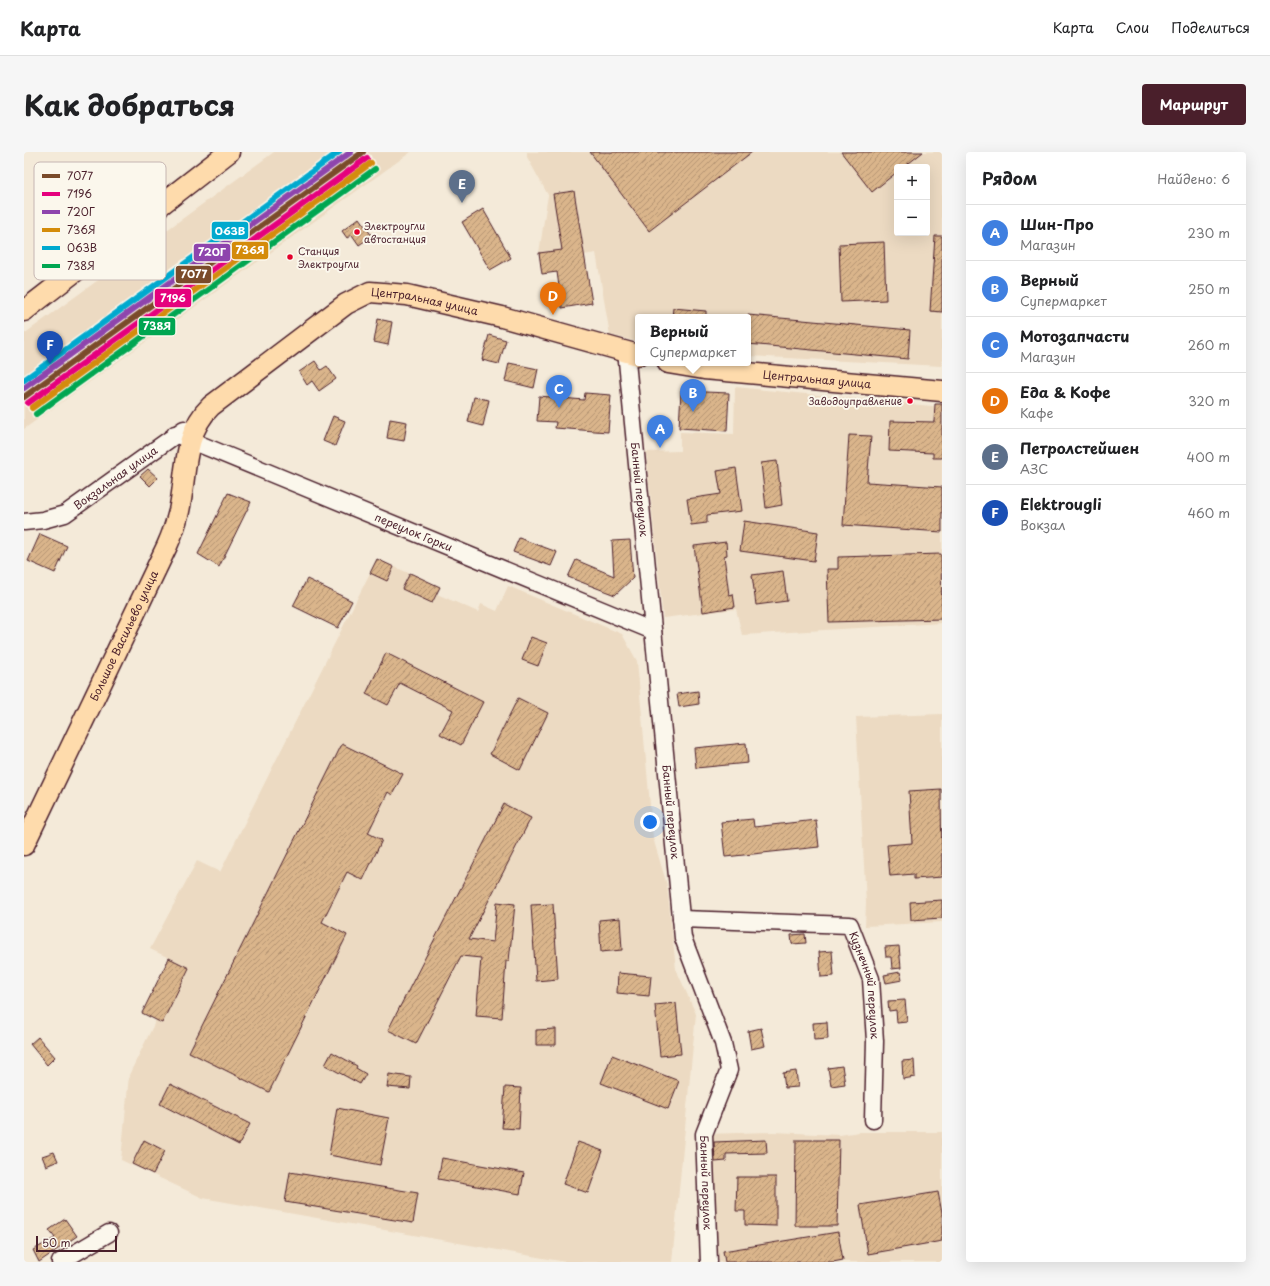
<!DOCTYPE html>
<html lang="ru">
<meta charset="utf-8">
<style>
:root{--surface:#fff;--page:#f6f6f6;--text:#202124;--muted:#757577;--line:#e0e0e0;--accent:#4a1f2b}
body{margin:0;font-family:"Playpen Sans",sans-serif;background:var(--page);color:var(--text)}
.controls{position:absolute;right:12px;top:12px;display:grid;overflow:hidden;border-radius:4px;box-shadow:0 4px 16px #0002}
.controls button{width:36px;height:36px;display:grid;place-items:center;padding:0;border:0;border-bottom:1px solid var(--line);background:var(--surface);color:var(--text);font:20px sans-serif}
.scale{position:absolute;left:12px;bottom:10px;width:81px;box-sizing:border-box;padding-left:4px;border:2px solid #4a1f2b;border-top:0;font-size:11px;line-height:14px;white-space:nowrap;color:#4a1f2b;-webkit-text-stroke:3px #fbf7ec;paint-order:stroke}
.you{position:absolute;left:626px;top:670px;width:14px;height:14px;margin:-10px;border:3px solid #fff;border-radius:50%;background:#1a73e8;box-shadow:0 0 0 6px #1a73e833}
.badge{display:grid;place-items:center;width:26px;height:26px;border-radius:50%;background:var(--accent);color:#fff;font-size:13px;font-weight:700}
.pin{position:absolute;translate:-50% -33px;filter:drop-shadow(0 1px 2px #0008)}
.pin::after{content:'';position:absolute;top:21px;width:14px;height:12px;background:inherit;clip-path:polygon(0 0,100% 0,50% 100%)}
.popup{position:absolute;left:611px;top:162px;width:116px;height:52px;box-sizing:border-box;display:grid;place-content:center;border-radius:4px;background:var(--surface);filter:drop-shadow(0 1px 3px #0005);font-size:13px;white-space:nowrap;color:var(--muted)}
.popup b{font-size:15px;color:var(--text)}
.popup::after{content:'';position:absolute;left:50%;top:100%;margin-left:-8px;border:8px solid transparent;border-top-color:var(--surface)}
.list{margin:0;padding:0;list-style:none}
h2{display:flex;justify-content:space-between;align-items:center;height:52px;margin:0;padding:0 16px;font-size:17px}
h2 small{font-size:13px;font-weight:400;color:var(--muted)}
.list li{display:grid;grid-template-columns:26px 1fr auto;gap:12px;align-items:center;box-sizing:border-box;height:56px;padding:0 16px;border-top:1px solid var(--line)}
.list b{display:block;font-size:15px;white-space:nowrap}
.list p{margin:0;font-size:13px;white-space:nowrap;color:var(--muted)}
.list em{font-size:13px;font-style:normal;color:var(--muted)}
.map{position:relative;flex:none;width:918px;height:1110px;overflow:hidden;border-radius:4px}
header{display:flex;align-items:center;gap:24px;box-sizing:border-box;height:56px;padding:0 20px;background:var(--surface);border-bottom:1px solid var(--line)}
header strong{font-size:19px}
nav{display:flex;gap:22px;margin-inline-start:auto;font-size:14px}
.intro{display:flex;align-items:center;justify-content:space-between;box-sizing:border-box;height:96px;padding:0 24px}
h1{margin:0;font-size:28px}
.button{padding:10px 18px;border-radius:4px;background:var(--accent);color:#fff;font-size:14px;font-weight:700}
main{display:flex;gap:24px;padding:0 24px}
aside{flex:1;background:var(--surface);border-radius:4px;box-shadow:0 4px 16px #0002}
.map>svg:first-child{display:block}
.built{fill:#ecdac2;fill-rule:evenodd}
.building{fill:url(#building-hatch);stroke:#4a1f2b}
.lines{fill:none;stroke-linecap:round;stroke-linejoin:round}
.minor-casing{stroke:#4a1f2b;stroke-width:19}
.major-casing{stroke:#4a1f2b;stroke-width:23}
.minor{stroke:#fbf7ec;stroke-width:16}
.major{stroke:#fedbac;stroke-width:20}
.rail-1-casing{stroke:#fbf7ec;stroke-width:9}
.rail-2-casing{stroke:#fbf7ec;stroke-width:9}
.rail-3-casing{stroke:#fbf7ec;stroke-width:9}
.rail-4-casing{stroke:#fbf7ec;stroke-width:9}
.rail-5-casing{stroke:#fbf7ec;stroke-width:9}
.rail-6-casing{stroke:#fbf7ec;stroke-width:9}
.rail-1{stroke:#7a4b2a;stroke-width:6}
.rail-2{stroke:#e5007d;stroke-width:6}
.rail-3{stroke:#8e44ad;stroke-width:6}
.rail-4{stroke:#d48b09;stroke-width:6}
.rail-5{stroke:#00a9ce;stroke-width:6}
.rail-6{stroke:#00a651;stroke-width:6}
.bus-dot{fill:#e4002b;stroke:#fbf7ec;stroke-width:1.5}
.labels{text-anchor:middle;stroke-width:4;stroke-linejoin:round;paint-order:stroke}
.bus-label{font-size:10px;fill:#4a1f2b;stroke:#fbf7ec;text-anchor:start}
.street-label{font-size:11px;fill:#4a1f2b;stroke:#fbf7ec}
.key{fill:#fbf7ec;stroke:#c6b6b2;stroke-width:1}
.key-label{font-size:11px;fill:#4a1f2b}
.line-badge{stroke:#fbf7ec;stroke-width:1.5}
.badge-label{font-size:11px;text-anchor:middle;font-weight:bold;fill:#fff}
</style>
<header>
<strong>Карта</strong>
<nav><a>Карта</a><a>Слои</a><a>Поделиться</a></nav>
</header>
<div class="intro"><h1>Как добраться</h1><a class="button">Маршрут</a></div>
<main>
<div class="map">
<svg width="918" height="1110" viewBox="0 0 918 1110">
<defs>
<pattern id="building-hatch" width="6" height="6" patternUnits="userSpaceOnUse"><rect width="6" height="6" fill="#dab58b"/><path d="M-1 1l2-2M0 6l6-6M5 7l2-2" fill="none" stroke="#b39372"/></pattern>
</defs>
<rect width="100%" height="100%" fill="#f4ead9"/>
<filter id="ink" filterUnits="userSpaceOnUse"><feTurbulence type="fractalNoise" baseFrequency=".025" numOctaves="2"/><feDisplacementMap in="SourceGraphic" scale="8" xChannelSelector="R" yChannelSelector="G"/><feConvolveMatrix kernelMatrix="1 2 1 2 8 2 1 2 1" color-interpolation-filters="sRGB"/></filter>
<g filter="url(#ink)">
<g class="built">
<path d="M250,0H387L0,277V182Z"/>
<path d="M503,0H918V214L724,204V165H614V190L586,183L572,101L560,103L568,151L538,156L533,120L518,122L515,101L524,43L503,5ZM873,15H903V81H873Z"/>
<path d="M711,235L918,255V471L718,483L712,457L639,466L622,300L656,299V280L710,282Z"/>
<path d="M353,407L416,435L413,442L454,460L457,452L473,459L484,434L598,482L613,509L629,686L643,733L652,817L672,862L648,1110H542L179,1046L97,1008L105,923L132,868L145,806L126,797L173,709L196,720Z"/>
<path d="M918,562V770L841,774L842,751L832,565Z"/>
<path d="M749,980L816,983L835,980H918V1110H695L683,982Z"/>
</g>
<g class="building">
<path d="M566,0H728L625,79Z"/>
<path d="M817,0H899L880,15H873V20L848,40Z"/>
<path d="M550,39L568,151L538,156L533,120L518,122L515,101L538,98L529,42Z"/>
<path d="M459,57L487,106L466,118L438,70Z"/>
<path d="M335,66L348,84L335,93L328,83L323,86L318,79Z"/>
<path d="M911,84H918V160L906,159Z"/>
<path d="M860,90L862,148L817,150L815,92Z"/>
<path d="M649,156L682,159V165H648Z"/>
<path d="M724,163L886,178L884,207L724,192Z"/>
<path d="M354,167L368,170L364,193L350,190Z"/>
<path d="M465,183L482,188L475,212L458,208Z"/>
<path d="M291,209L297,218L303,214L312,227L295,239L288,229L283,233L275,220Z"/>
<path d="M485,211L514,217L510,236L481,229Z"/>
<path d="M657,239L705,241L703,279L655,276Z"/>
<path d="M561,241L587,243L584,280L531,276L532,270L513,269L515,244L560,248Z"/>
<path d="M450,245L465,248L459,274L444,270Z"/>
<path d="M911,252H918V306H909V301L865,299L866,269L910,270Z"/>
<path d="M309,264L321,269L311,294L299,289Z"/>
<path d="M366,267L383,270L380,289L363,286Z"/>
<path d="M825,283L847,284L843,330L918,335V380L819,373Z"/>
<path d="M753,309L758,353L742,356L737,311Z"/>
<path d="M712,316L718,359L683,363V371L667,373L663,347L697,342L693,319Z"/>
<path d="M124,317L134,326L126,334L116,324Z"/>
<path d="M204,341L227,350L195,415L174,402Z"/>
<path d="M720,369L794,380L790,409L716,399Z"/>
<path d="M16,382L43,394L31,421L4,409Z"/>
<path d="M495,386L533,400L527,414L489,400Z"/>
<path d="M606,388L609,426L591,443L544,425L552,408L590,424L588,389Z"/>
<path d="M702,390L703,403L700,404L705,443L709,442L711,455L679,460L670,394Z"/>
<path d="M917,402L918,467L805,470L803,417H814V405Z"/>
<path d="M353,407L370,415L363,429L346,421Z"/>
<path d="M759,419L763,449L732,453L728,423Z"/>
<path d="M386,421L416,435L408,451L378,437Z"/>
<path d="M283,427L328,449L314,476L269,454Z"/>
<path d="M507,485L523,491L514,514L498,508Z"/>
<path d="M362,501L459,550L437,593L416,582L429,558L376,531L364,553L342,542Z"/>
<path d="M674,539L675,552L655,555L653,542Z"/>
<path d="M494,546L524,561L496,618L466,602Z"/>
<path d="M722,591L724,611L672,616L670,596Z"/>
<path d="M318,592L379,622L368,643L364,640L344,681L358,688L339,728L323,720L298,770L323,783L245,940L165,900Z"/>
<path d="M917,637L918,725L890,727V722L866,724L863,693L888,691L885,639Z"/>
<path d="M480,652L507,666L445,787L469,790L473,750L491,752L485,809H482L478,866L452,864L457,806L437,804L392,892L364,878Z"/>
<path d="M729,667L730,675L792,668L795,695L701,705L697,670Z"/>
<path d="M918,748V766L887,768L886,750Z"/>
<path d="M529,752L534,827L512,829L507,753Z"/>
<path d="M596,766L598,798L577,800L575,768Z"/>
<path d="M781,782L782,791L768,792L767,783Z"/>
<path d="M875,794L877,816L868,817L867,805H862L861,795Z"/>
<path d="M808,799L810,824L797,825L795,800Z"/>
<path d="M145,806L165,816L138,871L118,861Z"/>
<path d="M876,820L878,828L862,831L860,823Z"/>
<path d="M594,821L627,824L625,844L593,841Z"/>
<path d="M881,848L883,870L873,871L872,858L865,859L864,849Z"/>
<path d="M652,851L657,902L636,904L631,853Z"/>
<path d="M803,870L804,887L790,888L789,871Z"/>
<path d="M737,876L741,894L727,897L724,879Z"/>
<path d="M532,877V893H512V878Z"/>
<path d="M14,885L31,905L23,913L6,892Z"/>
<path d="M308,900L333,914L332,916L342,922L336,932L301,913Z"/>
<path d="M588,903L655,929L644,957L577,931Z"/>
<path d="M890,908L891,925L879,927L878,909Z"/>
<path d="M818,914L821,932L807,934L804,916Z"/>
<path d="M772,919L774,935L761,936L759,921Z"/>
<path d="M365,922L387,925L386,937L363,935Z"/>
<path d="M146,932L226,972L215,993L136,952Z"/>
<path d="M481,935L497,936L495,977L478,976Z"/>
<path d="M313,956L365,966L356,1013L305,1003Z"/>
<path d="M120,988L141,999L129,1022L108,1012Z"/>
<path d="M742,988L743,1001L702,1002V1009L691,1010L690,990Z"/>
<path d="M772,988H815L813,1074H771Z"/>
<path d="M554,990L579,999L564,1041L539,1032Z"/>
<path d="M30,1000L34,1009L22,1014L18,1004Z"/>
<path d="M418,1006L500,1021L496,1042L414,1027Z"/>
<path d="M266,1020L394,1041L389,1071L261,1050Z"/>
<path d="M713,1025H752V1074L721,1073V1059H712Z"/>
<path d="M914,1040L918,1061V1089L844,1102L836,1053Z"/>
<path d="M41,1067L53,1084L15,1110L9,1098L31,1086L25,1078Z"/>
<path d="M814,1080L819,1108L809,1110H701L699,1099Z"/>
</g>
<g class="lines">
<g class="minor-casing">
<g id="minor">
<path id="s1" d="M602,199L659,786L699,891L705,918L680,982L685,1110"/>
<path id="s2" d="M151,282L629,479"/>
<path id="s3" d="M0,370L19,368L41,362L160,277"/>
<path id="s4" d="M657,767L826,773L847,827L851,889L849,968"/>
<path d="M36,1110L85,1081"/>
</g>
</g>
<g class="major-casing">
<g id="major">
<path d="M0,159L205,0"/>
<path id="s5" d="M644,211L680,217L918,239"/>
<path id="s6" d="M0,693L143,394C148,383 152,371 155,359C163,323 158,282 187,254L322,152L346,140L383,143L478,165L614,203"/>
</g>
</g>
<use href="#minor" class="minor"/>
<use href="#major" class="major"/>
<g class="rail-1-casing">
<path id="rail-1" d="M0,245L339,0"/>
</g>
<g class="rail-2-casing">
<path id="rail-2" d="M4,251L343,6"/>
</g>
<g class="rail-3-casing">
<path id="rail-3" d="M0,236L327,0"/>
</g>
<g class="rail-4-casing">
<path id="rail-4" d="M8,256L347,11"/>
</g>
<g class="rail-5-casing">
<path id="rail-5" d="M0,228L315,0"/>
</g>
<g class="rail-6-casing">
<path id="rail-6" d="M12,262L351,17"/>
</g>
<use href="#rail-1" class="rail-1"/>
<use href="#rail-2" class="rail-2"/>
<use href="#rail-3" class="rail-3"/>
<use href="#rail-4" class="rail-4"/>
<use href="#rail-5" class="rail-5"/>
<use href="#rail-6" class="rail-6"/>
</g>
</g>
<g class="bus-dot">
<circle cx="333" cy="80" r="3.5"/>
<circle cx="266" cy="105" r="3.5"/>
<circle cx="886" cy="249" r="3.5"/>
</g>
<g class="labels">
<g class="bus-label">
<text x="340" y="78">Электроугли<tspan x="340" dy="13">автостанция</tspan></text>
<text x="274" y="103">Станция<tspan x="274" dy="13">Электроугли</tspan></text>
<text x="878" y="253" text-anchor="end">Заводоуправление</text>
</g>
<g class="street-label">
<text dy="4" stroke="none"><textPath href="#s6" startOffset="732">Центральная улица</textPath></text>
<text dy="4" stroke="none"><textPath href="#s5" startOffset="150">Центральная улица</textPath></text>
<text dy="4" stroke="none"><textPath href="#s3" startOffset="104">Вокзальная улица</textPath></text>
<text dy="4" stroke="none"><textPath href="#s1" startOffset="139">Банный переулок</textPath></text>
<text dy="4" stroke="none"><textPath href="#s2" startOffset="258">переулок Горки</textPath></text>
<text dy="4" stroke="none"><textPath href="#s6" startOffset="232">Большое Васильево улица</textPath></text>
<text dy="4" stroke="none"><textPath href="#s1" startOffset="463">Банный переулок</textPath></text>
<text dy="4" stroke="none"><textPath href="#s4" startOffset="232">Кузнечный переулок</textPath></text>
<text dy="4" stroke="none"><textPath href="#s1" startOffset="847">Банный переулок</textPath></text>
</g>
</g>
<rect x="10" y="10" width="132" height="118" rx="6" class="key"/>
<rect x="18" y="22" width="18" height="4" fill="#7a4b2a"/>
<rect x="18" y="40" width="18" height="4" fill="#e5007d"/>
<rect x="18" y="58" width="18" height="4" fill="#8e44ad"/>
<rect x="18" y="76" width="18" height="4" fill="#d48b09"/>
<rect x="18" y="94" width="18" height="4" fill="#00a9ce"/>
<rect x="18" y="112" width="18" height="4" fill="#00a651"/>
<g class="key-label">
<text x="43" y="28">7077</text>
<text x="43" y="46">7196</text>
<text x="43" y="64">720Г</text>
<text x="43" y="82">736Я</text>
<text x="43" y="100">063В</text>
<text x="43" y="118">738Я</text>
</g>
<g class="line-badge">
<rect x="187" y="69" width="38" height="19" rx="4" fill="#00a9ce"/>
<rect x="207" y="89" width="38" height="19" rx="4" fill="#d48b09"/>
<rect x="169" y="91" width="38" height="19" rx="4" fill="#8e44ad"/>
<rect x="151" y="113" width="37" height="19" rx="4" fill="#7a4b2a"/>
<rect x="130" y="136" width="38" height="20" rx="4" fill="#e5007d"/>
<rect x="114" y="165" width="38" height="19" rx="4" fill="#00a651"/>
</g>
<g class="badge-label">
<text x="206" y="83">063В</text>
<text x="226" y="102">736Я</text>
<text x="188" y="104">720Г</text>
<text x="170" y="126">7077</text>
<text x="149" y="150">7196</text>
<text x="133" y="178">738Я</text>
</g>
</svg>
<div class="controls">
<button>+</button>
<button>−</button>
</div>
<div class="scale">50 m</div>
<div class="you"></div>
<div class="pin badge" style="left:636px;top:296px;background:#3f7fe0">A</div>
<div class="pin badge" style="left:669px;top:260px;background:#3f7fe0">B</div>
<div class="popup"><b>Верный</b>Супермаркет</div>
<div class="pin badge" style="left:535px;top:256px;background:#3f7fe0">C</div>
<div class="pin badge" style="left:529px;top:163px;background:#e8710a">D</div>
<div class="pin badge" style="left:438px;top:51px;background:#5c6f8a">E</div>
<div class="pin badge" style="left:26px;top:212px;background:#1a4fb4">F</div>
</div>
<aside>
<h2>Рядом<small>Найдено: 6</small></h2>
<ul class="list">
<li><span class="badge" style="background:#3f7fe0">A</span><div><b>Шин-Про</b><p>Магазин</p></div><em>230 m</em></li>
<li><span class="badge" style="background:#3f7fe0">B</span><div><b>Верный</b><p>Супермаркет</p></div><em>250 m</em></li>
<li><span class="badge" style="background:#3f7fe0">C</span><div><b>Мотозапчасти</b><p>Магазин</p></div><em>260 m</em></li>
<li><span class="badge" style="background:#e8710a">D</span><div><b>Еда &amp; Кофе</b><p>Кафе</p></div><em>320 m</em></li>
<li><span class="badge" style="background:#5c6f8a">E</span><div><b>Петролстейшен</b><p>АЗС</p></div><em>400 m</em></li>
<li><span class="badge" style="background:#1a4fb4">F</span><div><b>Elektrougli</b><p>Вокзал</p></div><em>460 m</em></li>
</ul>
</aside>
</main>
